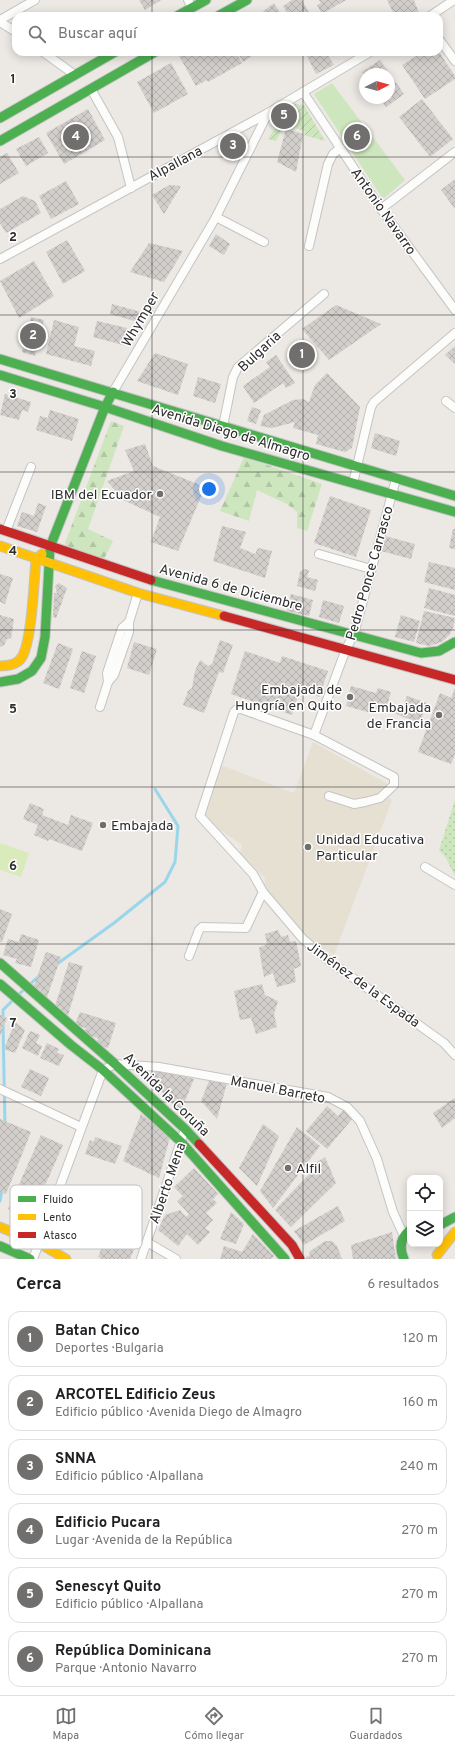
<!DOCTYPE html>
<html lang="es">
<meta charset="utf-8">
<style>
:root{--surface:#fff;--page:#f6f6f6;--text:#202124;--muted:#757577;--line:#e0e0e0;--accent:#706f6e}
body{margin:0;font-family:Overpass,sans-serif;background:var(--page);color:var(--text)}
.controls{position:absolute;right:12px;bottom:12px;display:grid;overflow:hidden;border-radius:8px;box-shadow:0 2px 10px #0003}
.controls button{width:36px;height:36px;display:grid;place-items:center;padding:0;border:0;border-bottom:1px solid var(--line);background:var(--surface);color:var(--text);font:20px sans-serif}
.compass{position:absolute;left:359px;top:68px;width:36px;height:36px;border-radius:50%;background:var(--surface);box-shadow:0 2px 10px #0003;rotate:84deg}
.you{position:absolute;left:209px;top:489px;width:14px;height:14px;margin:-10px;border:3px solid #fff;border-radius:50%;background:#1a73e8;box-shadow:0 0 0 6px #1a73e833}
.badge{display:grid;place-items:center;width:26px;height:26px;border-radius:50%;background:var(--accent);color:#fff;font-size:13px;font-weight:700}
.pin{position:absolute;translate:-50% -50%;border:2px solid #fff;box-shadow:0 1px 4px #0006}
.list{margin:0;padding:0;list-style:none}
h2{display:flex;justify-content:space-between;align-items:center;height:52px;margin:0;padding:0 16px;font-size:17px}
h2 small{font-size:13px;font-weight:400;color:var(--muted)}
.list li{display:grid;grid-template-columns:26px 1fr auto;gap:12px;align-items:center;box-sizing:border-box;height:56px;margin:0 8px 8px;padding:0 8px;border:1px solid var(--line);border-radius:12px}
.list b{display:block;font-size:15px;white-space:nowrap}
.list p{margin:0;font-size:13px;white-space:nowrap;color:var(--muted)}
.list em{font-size:13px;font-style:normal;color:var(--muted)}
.icon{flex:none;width:22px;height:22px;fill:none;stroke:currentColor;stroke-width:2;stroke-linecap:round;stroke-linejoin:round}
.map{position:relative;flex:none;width:455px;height:1259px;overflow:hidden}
.search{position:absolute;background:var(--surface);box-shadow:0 2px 10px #0003;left:12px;right:12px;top:12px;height:44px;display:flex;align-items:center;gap:10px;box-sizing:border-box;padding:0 14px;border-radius:12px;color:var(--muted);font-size:15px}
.sheet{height:436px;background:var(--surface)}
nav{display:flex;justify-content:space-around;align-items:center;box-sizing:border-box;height:56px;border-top:1px solid var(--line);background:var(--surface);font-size:11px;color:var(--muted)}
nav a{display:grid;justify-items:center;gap:2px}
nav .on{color:var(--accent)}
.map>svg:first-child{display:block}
.education{fill:#e6e0d3}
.grass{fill:url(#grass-dots)}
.forest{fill:url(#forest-firs)}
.park{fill:#cee6be}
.garden{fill:url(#garden-furrows)}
.pitch{fill:#d9eabb}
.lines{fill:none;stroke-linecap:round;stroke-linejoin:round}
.stream{stroke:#99d6ec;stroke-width:3}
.building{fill:url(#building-cross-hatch)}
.street-casing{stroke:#c5c4c5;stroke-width:10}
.fast-casing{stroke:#c5c4c5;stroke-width:11}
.slow-casing{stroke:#c5c4c5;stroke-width:11}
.jam-casing{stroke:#c5c4c5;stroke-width:11}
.street{stroke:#fcfcfb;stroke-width:8}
.fast{stroke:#4caf50;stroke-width:9}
.slow{stroke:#ffc107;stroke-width:9}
.jam{stroke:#c62828;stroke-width:9}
.grid{fill:none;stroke:#2e2e2e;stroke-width:1;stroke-opacity:0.55}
.poi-dot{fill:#706f6e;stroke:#fff;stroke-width:1.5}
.labels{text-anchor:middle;stroke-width:3;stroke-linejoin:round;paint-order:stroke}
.street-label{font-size:14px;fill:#2e2e2e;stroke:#fff}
.poi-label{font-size:14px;fill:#2e2e2e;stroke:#fff;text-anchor:end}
.key{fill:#fff;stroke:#c0c0c0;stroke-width:1}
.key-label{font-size:11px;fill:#2e2e2e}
.grid-label{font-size:13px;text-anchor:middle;font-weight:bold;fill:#2e2e2e;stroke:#fff;stroke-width:3;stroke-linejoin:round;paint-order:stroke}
</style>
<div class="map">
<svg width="455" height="1259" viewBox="0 0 455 1259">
<defs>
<pattern id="grass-dots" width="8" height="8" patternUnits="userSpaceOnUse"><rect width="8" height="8" fill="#cee6be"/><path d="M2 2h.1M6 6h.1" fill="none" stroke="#b1c6a4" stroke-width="1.8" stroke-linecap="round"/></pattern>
<pattern id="forest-firs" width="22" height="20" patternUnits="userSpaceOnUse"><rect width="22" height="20" fill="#cee6be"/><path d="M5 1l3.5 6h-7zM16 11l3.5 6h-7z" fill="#b1c6a4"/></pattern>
<pattern id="garden-furrows" width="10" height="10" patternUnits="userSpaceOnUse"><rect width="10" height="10" fill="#cee6be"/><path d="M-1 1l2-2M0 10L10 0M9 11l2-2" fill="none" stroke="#b1c6a4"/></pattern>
<pattern id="building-cross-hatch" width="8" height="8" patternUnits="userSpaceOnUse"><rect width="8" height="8" fill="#d1cecb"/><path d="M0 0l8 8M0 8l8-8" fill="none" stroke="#b4b1af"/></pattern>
</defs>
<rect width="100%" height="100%" fill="#ece8e4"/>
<path class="education" d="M313,742L386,783L387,787L384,792L392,800L334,955L312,941L286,915L266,890L264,886L265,878L240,853L242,845L204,819L202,812L221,765L294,793Z"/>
<path class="grass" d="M455,800V876L446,858L439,850Z"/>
<g class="forest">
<path d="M111,421L124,426L88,529L113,541L104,559L66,549L65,543Z"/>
<path d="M244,457L322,484L307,531L297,528V512L287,504L257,490L249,521L220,511Z"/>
</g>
<path class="park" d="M332,83L405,180L383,199L314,94Z"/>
<path class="garden" d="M295,104L304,105L325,141L304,135L305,131L295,128L294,131L283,127L276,141L268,139L285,113Z"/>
<g class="pitch">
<path d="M300,340L316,362L304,370L288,348Z"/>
<path d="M0,843L29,853L21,877L0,870Z"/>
</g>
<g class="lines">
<g class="stream">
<path d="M57,964L114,923L165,882L175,862L178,826L155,789"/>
<path d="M18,995L39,976"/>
<path d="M3,1019V1010L14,999"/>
<path d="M3,1024L5,1125"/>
<path d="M0,1201L2,1190"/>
</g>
</g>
<g class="building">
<path d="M139,0H161L145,10Z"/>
<path d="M292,0H302L311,16H289L283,6Z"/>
<path d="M319,0H346L322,14L317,5L321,3Z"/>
<path d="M387,0H414L419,13L415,15L414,13L408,16H395Z"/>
<path d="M274,3L282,16H264L261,13Z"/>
<path d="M185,52H188L190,55L192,53L191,52H236L242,63L208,82L207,80L196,86L179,56Z"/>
<path d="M237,52H258L243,62Z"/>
<path d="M305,52H326L334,65L316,74Z"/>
<path d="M416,52H439L455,76V79L425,99L402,65L418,55Z"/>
<path d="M380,60L404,94L386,107L380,98H389V74H365V76L362,72Z"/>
<path d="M171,63L188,94L154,113L137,82Z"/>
<path d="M422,99L453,139L430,157L399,117Z"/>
<path d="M88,109L105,140L64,164L46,133Z"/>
<path d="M286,129L303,134L296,172L277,162Z"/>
<path d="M39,137L48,153L26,166L16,149Z"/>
<path d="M7,153L19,173L0,184V157Z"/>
<path d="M455,179V209L441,190Z"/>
<path d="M66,181L79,204L51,219L39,196Z"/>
<path d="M169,185L181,186L164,214L152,195Z"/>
<path d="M23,196L35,201L41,213L6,233L0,223V209Z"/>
<path d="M216,234L230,244L224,255L209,246Z"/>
<path d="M67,240L85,271L63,284L46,252Z"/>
<path d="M149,243L183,251L164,282L130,272Z"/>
<path d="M34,261L54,296L19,318L0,281Z"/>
<path d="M112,304L141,312L138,322L110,314Z"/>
<path d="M336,305L381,324L329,360L302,329Z"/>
<path d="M31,317L44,320L35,356L22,352Z"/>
<path d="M54,320L79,327L74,346L95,351L91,366L46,354Z"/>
<path d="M97,321L127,328L123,345L93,337Z"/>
<path d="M455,346V364L445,355Z"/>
<path d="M155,353L188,364L178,395L137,381Z"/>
<path d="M276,355L295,383L286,388L283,383L254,403L243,386L270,367L266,362Z"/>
<path d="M327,373L360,407L352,448L345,452L316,444L318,435L293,428L295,422L272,428L260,426L264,415L293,400L303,399L309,402L315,385Z"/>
<path d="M198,377L221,384L215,403L193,396Z"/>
<path d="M5,394L31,402L28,412L22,410L19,420L0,415Z"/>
<path d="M252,407L261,410L256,424L247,421Z"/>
<path d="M50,410L79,419L72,441L36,430L40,416L48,418Z"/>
<path d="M375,433L400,441L396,456L371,448Z"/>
<path d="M145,444L153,466L205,487L178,551L151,542L160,517L123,500L107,481L134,471L125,450Z"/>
<path d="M330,496L371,510L356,557L314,543Z"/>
<path d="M38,503L46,506L37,532L17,526L22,512L34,516Z"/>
<path d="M222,526L246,532L240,548L255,554L258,548L272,551L265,578L213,561Z"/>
<path d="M453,529H455V549L449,548Z"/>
<path d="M385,536L415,544L411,559L381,551Z"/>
<path d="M429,562L455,568V590L424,582Z"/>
<path d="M304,569L309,570L307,577L318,580L315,591L297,586L300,572Z"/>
<path d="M0,574L13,578L5,604L0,602Z"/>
<path d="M59,583L67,588L56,618L53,617L54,596V593H57L55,586Z"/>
<path d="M429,588L455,595V616L424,608Z"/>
<path d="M291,594L313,600L309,616L287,611Z"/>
<path d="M323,600L344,606L339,623L319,617Z"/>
<path d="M424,611L455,618L454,625L450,634L442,642L429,646L416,643Z"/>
<path d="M0,615L14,619L11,638L7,639L4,645L0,647Z"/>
<path d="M401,615L420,621L414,642L395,637Z"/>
<path d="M220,640L233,645L223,673L219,672L204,713L183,705L188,691L192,688L195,671L200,660L208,666L212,664Z"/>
<path d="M134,642L157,649L149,675L127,668Z"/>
<path d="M58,643L73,649L59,689L43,683Z"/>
<path d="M82,651L96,656L84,693L70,688Z"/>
<path d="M245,651L280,663L282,656L328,671L319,697L300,690L292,715L231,694Z"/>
<path d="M351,686L376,693L378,688L391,692L385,712L372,709L371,713L346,706Z"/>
<path d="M455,688V754L451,764L418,752L440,693L451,698Z"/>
<path d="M407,696L427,703L420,723L396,714L399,705L403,707Z"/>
<path d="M30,803L44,809L42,815L68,825L71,815L93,823L82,851L49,839L48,841L34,835L38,825L23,819Z"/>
<path d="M0,909L12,914L2,942H0Z"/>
<path d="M278,930L281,937L288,935L290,942L296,941L301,966L294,969L296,982L277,987L273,973L264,977L259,948L267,944L265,934Z"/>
<path d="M21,934L39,940L31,967L15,963L17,959L3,955L8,939L19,942Z"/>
<path d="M46,952L61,957L47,997L39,995L41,990L33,988Z"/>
<path d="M69,962L83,966L68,1015L60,1012L61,1008L55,1006Z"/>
<path d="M262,984L265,995L278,1001L274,1014L277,1027L256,1034L251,1018L240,1020L234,991Z"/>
<path d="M80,1012L116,1023L108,1048L96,1044L98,1038L84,1034L86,1028L75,1025Z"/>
<path d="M0,1015L7,1018L0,1036Z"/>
<path d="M15,1022L25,1030L15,1053L4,1049Z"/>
<path d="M30,1031L40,1035L36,1043L42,1046L38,1056L22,1048Z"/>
<path d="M47,1043L59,1049L57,1053L64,1055L59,1066L40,1058Z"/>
<path d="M30,1069L49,1078L41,1096L21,1087Z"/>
<path d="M155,1070L194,1079L180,1113L148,1076Z"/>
<path d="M209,1081L227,1083L217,1119L201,1101Z"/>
<path d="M455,1098V1118L442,1128L433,1113Z"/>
<path d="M327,1106L338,1116L343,1110L353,1118L327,1149L306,1131Z"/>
<path d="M141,1114L170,1137L159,1178L123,1161Z"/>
<path d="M0,1119L31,1132L6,1194L0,1192Z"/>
<path d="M263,1124L279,1136L257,1186L239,1168Z"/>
<path d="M297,1127L320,1146L273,1208L260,1191Z"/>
<path d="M41,1135L63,1145L30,1219L8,1209Z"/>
<path d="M95,1137L122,1146L115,1164L85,1154L90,1140L94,1142Z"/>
<path d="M325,1157L336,1183L291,1227L275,1210L310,1173L313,1165Z"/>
<path d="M194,1168L218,1194L213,1199L217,1203L206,1213L213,1220L205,1228L210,1232L198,1245L187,1234L178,1246L158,1230L165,1215L180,1210L186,1217L189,1214L177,1201L183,1196L174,1187Z"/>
<path d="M338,1206L345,1221L304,1245L294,1231Z"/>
<path d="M231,1212L244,1224L236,1244L220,1239Z"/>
<path d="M392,1232L396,1259H353L351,1245Z"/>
<path d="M253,1234L274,1256L271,1259H220L224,1246L242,1252Z"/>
<path d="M114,1235L136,1244L130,1259H102L98,1257L106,1238L112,1240Z"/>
<path d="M325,1241H332L337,1246L342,1259H306V1257L310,1255L309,1252Z"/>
</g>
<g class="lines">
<g class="street-casing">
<g id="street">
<path d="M188,0L192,8"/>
<path d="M430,16L454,0"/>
<path d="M0,20L35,0"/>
<path d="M0,22L16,32"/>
<path d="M439,39L455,61"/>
<path d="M43,52L75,75"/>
<path d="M91,89L118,137L131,188"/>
<path d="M303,92L381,209L455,310"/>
<path d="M381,209L455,152"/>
<path d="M216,217L264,242"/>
<path d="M309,246L328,164L333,154L340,148"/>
<path d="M0,259L268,113L370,52"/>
<path d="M113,392L216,217L268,113"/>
<path d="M446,401L455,408"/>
<path d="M223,426L233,377L238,367L324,294"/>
<path d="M353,483L371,407L374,402L455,333"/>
<path d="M6,531L31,467"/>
<path d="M319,554L371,569"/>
<path d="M108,682L114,675L129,632V622L138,593"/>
<path d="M100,707L108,682L107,673L122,628L129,622"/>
<path d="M314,735L346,649L354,634L396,479"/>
<path d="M329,796L354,804L365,802L380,798L394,785V777L314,735L241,709H237L234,712L200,816L253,874L263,892L303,939L328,960L444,1043L455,1055"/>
<path d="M425,867L455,885"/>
<path d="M189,956L199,930L202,927L246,928L263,892"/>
<path d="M0,1089L81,1127"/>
<path d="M147,1242L176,1259"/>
<path d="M33,1259L103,1070L115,1064L159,1067L328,1097L347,1107L360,1121L377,1159L393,1212L404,1236"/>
<path d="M141,1259L185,1129"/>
</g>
</g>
<g class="fast-casing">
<g id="fast">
<path d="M177,16L206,0"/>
<path d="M218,16L247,0"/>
<path d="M0,118L115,52"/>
<path d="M0,141L155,52"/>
<path d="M0,359L455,496"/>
<path d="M0,375L105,407L222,446L455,512"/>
<path d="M151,580L421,653L439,651L455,642"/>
<path d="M0,682L18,679L32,671L41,658L45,637L50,547L105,407L113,392"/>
<path d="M0,963L115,1064L185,1129L199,1144"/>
<path d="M0,984L71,1045L103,1070L181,1142L285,1259"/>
<path d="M440,1225L455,1217"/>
<path d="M0,1246L30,1259"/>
<path d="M404,1259C399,1248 400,1238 410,1230"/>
</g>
</g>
<g class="slow-casing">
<g id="slow">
<path d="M0,546L138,593L224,616"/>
<path d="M0,666C8,666 18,664 22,657C32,640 34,581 36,559L42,554"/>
<path d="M0,1227L39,1243L66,1259"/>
<path d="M437,1255L455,1232"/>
</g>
</g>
<g class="jam-casing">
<g id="jam">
<path d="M0,529L151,580"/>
<path d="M224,616L455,680"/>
<path d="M199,1144L292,1245L300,1259"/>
</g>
</g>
<use href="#street" class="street"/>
<use href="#fast" class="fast"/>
<use href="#slow" class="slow"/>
<use href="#jam" class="jam"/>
</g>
<path class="grid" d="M152,0V16M303,0V16M152,52V1259M303,52V1259M0,157H455M0,315H455M0,472H455M0,630H455M0,787H455M0,944H455M0,1102H455"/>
<g class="poi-dot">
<circle cx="160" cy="494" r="4"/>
<circle cx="350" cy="697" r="4"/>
<circle cx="439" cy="715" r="4"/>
<circle cx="103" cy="825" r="4"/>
<circle cx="308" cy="847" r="4"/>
<circle cx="288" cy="1168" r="4"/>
</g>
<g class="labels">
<g class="street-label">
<text transform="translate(175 163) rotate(-28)" y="5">Alpallana</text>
<text transform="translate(384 211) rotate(55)" y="5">Antonio Navarro</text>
<text transform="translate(140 319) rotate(-60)" y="5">Whymper</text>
<text transform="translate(259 351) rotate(-43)" y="5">Bulgaria</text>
<text transform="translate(231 432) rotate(17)" y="5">Avenida Diego de Almagro</text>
<text transform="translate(369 573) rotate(-74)" y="5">Pedro Ponce Carrasco</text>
<text transform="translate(231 587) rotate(15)" y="5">Avenida 6 de Diciembre</text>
<text transform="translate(364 984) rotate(36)" y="5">Jiménez de la Espada</text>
<text transform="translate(278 1089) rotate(11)" y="5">Manuel Barreto</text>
<text transform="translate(167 1094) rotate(44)" y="5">Avenida la Coruña</text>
<text transform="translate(167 1183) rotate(-71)" y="5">Alberto Mena</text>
</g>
<g class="poi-label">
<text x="152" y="499">IBM del Ecuador</text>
<text x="342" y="694">Embajada de<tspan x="342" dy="16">Hungría en Quito</tspan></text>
<text x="431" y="712">Embajada<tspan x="431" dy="16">de Francia</tspan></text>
<text x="111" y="830" text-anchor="start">Embajada</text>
<text x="316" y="844" text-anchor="start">Unidad Educativa<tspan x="316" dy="16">Particular</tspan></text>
<text x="296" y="1173" text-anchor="start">Alfil</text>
</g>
</g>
<rect x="10" y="1185" width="132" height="64" rx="6" class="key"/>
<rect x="18" y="1196" width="18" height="6" fill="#4caf50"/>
<rect x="18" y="1214" width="18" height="6" fill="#ffc107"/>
<rect x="18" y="1232" width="18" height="6" fill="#c62828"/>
<g class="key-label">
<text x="43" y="1203">Fluido</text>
<text x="43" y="1221">Lento</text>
<text x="43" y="1239">Atasco</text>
</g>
<g class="grid-label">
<text x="13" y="83">1</text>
<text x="13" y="241">2</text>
<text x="13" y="398">3</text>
<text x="13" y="555">4</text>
<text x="13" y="713">5</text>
<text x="13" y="870">6</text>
<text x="13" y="1027">7</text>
</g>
</svg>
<div class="controls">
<button><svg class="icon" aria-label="locate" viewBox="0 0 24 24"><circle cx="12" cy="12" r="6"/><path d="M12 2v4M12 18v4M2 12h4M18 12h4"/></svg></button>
<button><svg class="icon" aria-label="layers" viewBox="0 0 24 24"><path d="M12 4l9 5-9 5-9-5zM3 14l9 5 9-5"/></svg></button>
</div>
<svg class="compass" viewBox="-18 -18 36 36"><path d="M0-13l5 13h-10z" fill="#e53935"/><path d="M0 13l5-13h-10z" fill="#757577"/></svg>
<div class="you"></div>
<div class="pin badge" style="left:302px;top:355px">1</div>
<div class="pin badge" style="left:33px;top:336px">2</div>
<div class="pin badge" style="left:233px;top:146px">3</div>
<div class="pin badge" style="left:76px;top:137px">4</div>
<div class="pin badge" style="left:284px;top:116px">5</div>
<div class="pin badge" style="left:357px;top:137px">6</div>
<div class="search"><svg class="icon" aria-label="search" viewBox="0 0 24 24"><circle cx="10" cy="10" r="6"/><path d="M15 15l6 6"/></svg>Buscar aquí</div>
</div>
<section class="sheet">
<h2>Cerca<small>6 resultados</small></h2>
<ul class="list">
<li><span class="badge">1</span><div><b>Batan Chico</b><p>Deportes · Bulgaria</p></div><em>120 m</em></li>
<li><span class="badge">2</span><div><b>ARCOTEL Edificio Zeus</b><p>Edificio público · Avenida Diego de Almagro</p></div><em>160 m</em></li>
<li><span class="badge">3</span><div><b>SNNA</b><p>Edificio público · Alpallana</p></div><em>240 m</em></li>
<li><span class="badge">4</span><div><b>Edificio Pucara</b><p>Lugar · Avenida de la República</p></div><em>270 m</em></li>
<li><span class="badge">5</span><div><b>Senescyt Quito</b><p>Edificio público · Alpallana</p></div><em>270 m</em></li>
<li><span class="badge">6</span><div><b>República Dominicana</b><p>Parque · Antonio Navarro</p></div><em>270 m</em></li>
</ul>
</section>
<nav>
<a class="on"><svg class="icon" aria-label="map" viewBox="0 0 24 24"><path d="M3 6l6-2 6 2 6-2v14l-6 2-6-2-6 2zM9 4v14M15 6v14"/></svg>Mapa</a>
<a><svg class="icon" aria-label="directions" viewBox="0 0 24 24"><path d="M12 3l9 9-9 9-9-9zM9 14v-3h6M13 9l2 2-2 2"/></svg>Cómo llegar</a>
<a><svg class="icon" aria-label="saved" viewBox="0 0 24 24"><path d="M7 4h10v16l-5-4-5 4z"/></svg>Guardados</a>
</nav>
